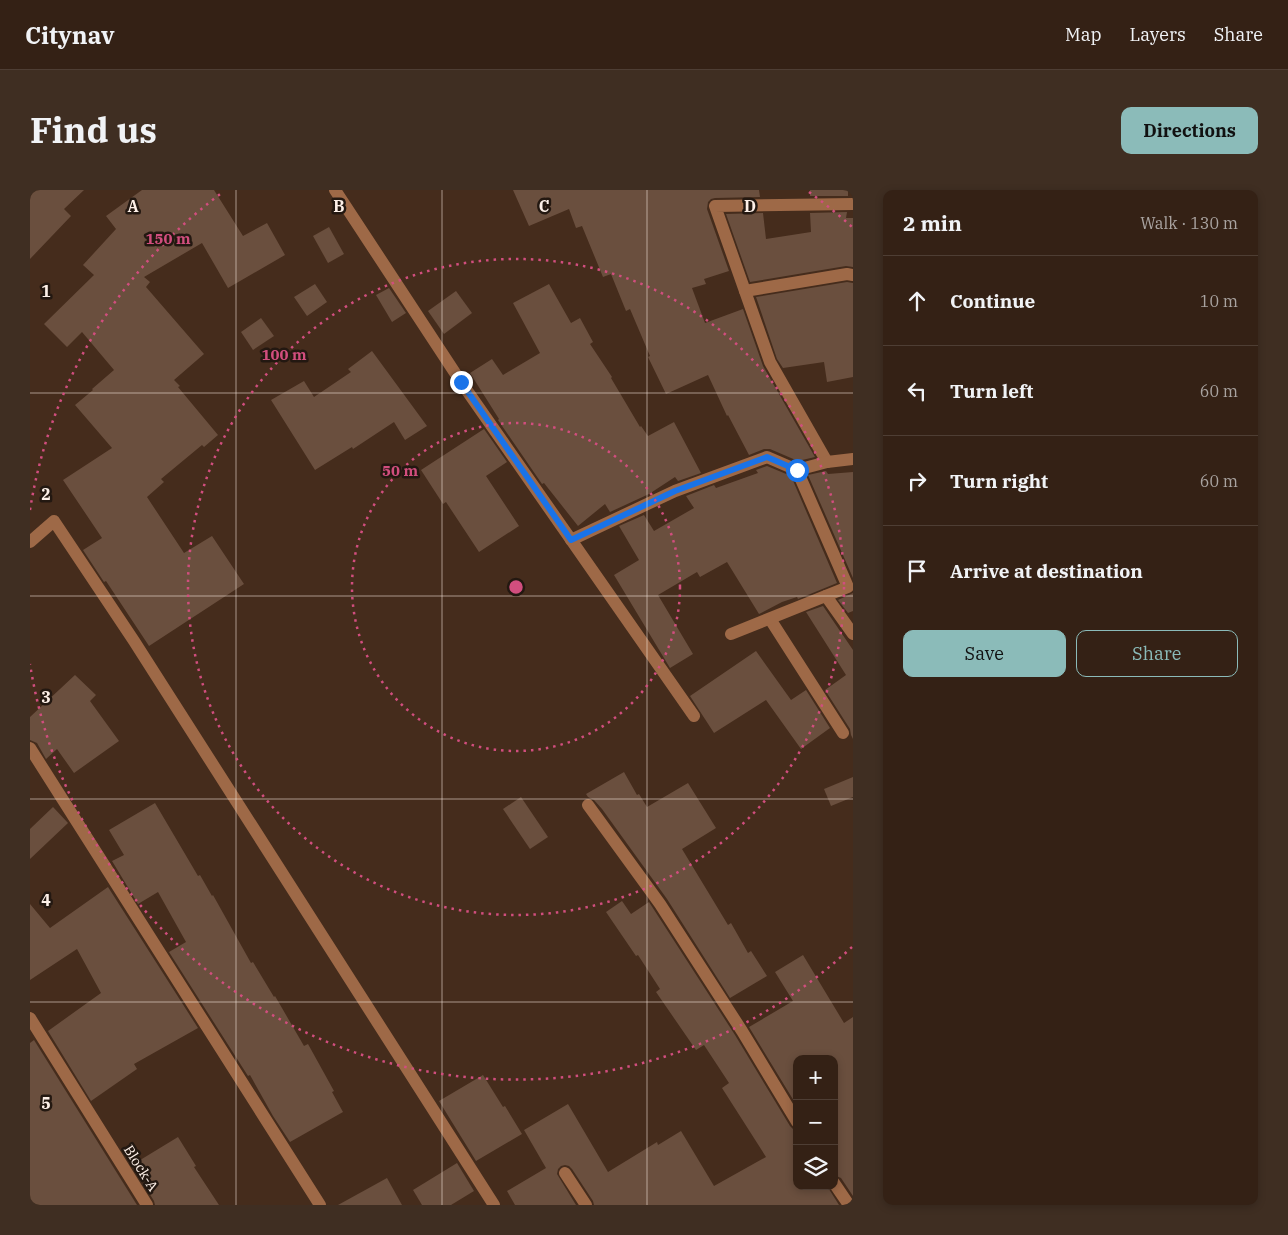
<!DOCTYPE html>
<meta charset="utf-8">
<style>
:root{--surface:#342115;--page:#3f2e22;--text:#f1f3f6;--muted:#a9a3a0;--line:#4e3e34;--accent:#8bbbb9}
body{margin:0;font-family:"IBM Plex Serif",serif;background:var(--page);color:var(--text)}
.controls{position:absolute;right:15px;bottom:15px;display:grid;overflow:hidden;border-radius:10px;box-shadow:0 2px 8px #0003}
.controls button{width:45px;height:45px;display:grid;place-items:center;padding:0;border:0;border-bottom:1px solid var(--line);background:var(--surface);color:var(--text);font:25px sans-serif}
.stop{position:absolute;width:15px;height:15px;margin:-11px;border:4px solid #1a73e8;border-radius:50%;background:#fff}
.stop.end{background:#1a73e8;border-color:#fff;box-shadow:0 1px 5px #0008}
.list{margin:0;padding:0;list-style:none}
h2{display:flex;justify-content:space-between;align-items:center;height:65px;margin:0;padding:0 20px;font-size:21px}
h2 small{font-size:16px;font-weight:400;color:var(--muted)}
.list li{display:grid;grid-template-columns:32px 1fr auto;gap:15px;align-items:center;box-sizing:border-box;height:90px;padding:0 20px;border-top:1px solid var(--line)}
.list b{display:block;font-size:19px;white-space:nowrap}
.list em{font-size:16px;font-style:normal;color:var(--muted)}
.actions{display:flex;gap:10px;padding:15px 20px}
.actions a{flex:1;padding:11px 0;border:1px solid var(--accent);border-radius:10px;text-align:center;font-size:18px;color:var(--accent)}
.actions .main{background:var(--accent);color:#111}
.icon{flex:none;width:28px;height:28px;fill:none;stroke:currentColor;stroke-width:2;stroke-linecap:round;stroke-linejoin:round}
.map{position:relative;flex:none;width:823px;height:1015px;overflow:hidden;border-radius:10px}
header{display:flex;align-items:center;gap:30px;box-sizing:border-box;height:70px;padding:0 25px;background:var(--surface);border-bottom:1px solid var(--line)}
header strong{font-size:24px}
nav{display:flex;gap:28px;margin-inline-start:auto;font-size:18px}
.intro{display:flex;align-items:center;justify-content:space-between;box-sizing:border-box;height:120px;padding:0 30px}
h1{margin:0;font-size:35px}
.button{padding:12px 22px;border-radius:10px;background:var(--accent);color:#111;font-size:18px;font-weight:700}
main{display:flex;gap:30px;padding:0 30px}
aside{flex:1;background:var(--surface);border-radius:10px;box-shadow:0 2px 8px #0003}
.map>svg:first-child{display:block}
.building{fill:#6a4f3e}
.lines{fill:none;stroke-linecap:round;stroke-linejoin:round}
.street{stroke:#9e6947;stroke-width:12}
.route{stroke:#1a73e8;stroke-width:6}
.grid{fill:none;stroke:#fdf0e8;stroke-width:1;stroke-opacity:0.55}
.ring{fill:none;stroke:#d14e7e;stroke-width:2.5;stroke-dasharray:2.5 5}
.labels{text-anchor:middle;stroke-width:5;stroke-linejoin:round;paint-order:stroke}
.street-label{font-size:14px;fill:#fdf0e8;stroke:#231811}
.grid-label{font-size:16px;text-anchor:middle;font-weight:bold;fill:#fdf0e8;stroke:#231811;stroke-width:5;stroke-linejoin:round;paint-order:stroke}
.centre{fill:#d14e7e;stroke:#231811;stroke-width:2.5}
.ring-label{font-size:15px;text-anchor:middle;font-weight:bold;fill:#d14e7e;stroke:#231811;stroke-width:5;stroke-linejoin:round;paint-order:stroke}
</style>
<header>
<strong>Citynav</strong>
<nav><a>Map</a><a>Layers</a><a>Share</a></nav>
</header>
<div class="intro"><h1>Find us</h1><a class="button">Directions</a></div>
<main>
<div class="map">
<svg width="823" height="1015" viewBox="0 0 823 1015">
<rect width="100%" height="100%" fill="#452c1c"/>
<g class="building">
<path d="M0,0H54L34,19L41,26L0,69Z"/>
<path d="M112,0H184L213,46L237,33L255,65L198,98L172,53L114,87L120,92L116,97L174,164L144,190L150,196L148,197L188,245L174,257L172,255L131,289L134,292L117,307L154,363L182,346L214,394L119,456L76,391L74,392L53,360L72,348L33,290L82,258L45,215L63,200L62,199L84,180L52,142L37,157L14,134L64,85L53,75L86,39L76,26Z"/>
<path d="M483,0H729L730,7L685,8L681,9L678,12L677,19L699,81L674,89L676,94L662,98L675,133L713,119L733,176L785,267L768,271L740,259H734L719,265L698,225L697,226L678,185L636,204L618,167L620,166L600,119L596,121L581,84L573,87L552,36L546,38L539,19L499,36Z"/>
<rect x="780" y="0" width="38" height="6"/>
<path d="M817,22L816,28H823V77L816,76L720,92L696,24L733,23L736,49L781,42L780,23Z"/>
<path d="M299,37L314,64L298,73L283,46Z"/>
<path d="M817,92L823,93V187L797,192L794,172L753,178L747,169L726,107Z"/>
<path d="M285,94L297,112L277,126L264,107Z"/>
<path d="M519,94L541,133L550,128L563,152L560,154L582,187L581,188L610,237L611,236L618,246L644,232L671,283L648,291L645,287L619,304L580,322L575,314L548,336L514,293L512,294L468,230L469,229L440,183L462,169L473,185L510,163L483,113Z"/>
<path d="M359,98L376,123L362,132L346,105Z"/>
<path d="M426,101L442,123L414,144L398,121Z"/>
<path d="M231,128L244,146L223,160L211,142Z"/>
<path d="M342,161L397,236L375,250L364,232L323,259L322,257L285,280L241,210L274,191L284,207L321,182L318,179Z"/>
<path d="M454,239L477,272L456,286L489,336L449,362L416,312L413,314L391,280Z"/>
<path d="M737,276L761,286L807,393L768,409L767,407L752,412L729,424L697,372L670,387L667,382L628,405L663,464L640,478L584,385L609,370L589,336L614,325L624,341L664,318L656,306L684,295L686,298L728,283L726,280Z"/>
<path d="M796,281L798,284L823,282V388L778,285Z"/>
<path d="M823,403V421L818,423L808,410Z"/>
<path d="M793,416L823,460V549L821,545L820,539L795,500L816,485L776,422Z"/>
<path d="M726,461L761,510L776,500L800,538L771,559L736,510L684,543L660,506Z"/>
<path d="M45,485L66,505L60,511L89,551L44,583L27,559L16,569L7,553L0,550V527Z"/>
<path d="M594,582L607,605L609,604L617,617L658,593L686,638L652,659L698,735L701,733L718,763L721,761L737,786L700,808L637,709L572,619L564,610L558,607L556,604Z"/>
<path d="M823,587V607L801,616L794,599Z"/>
<path d="M491,607L518,647L500,659L473,619Z"/>
<path d="M125,613L168,686L170,685L182,706L183,705L221,773L223,772L244,807L245,806L274,856L278,854L304,901L302,902L313,922L260,952L243,926L220,885L218,886L139,762L156,752L128,702L108,714L82,671L94,665L79,640Z"/>
<path d="M23,617L38,633L0,669V639Z"/>
<path d="M78,697L168,838L104,874L107,879L61,911L18,841L71,803L47,759L0,790V714L20,738Z"/>
<path d="M592,711L601,724L619,712L705,845L760,936L763,939L767,940V996H797L809,1015H564L563,1011L542,979L539,976L535,975L531,976L528,979L527,984L546,1015H485L477,1001L516,978L494,940L538,914L578,982L627,952L628,955L651,941L684,996L736,967L692,898L699,893L674,855L666,860L626,802L630,799L608,765L606,766L576,722Z"/>
<path d="M773,765L814,833L823,827V1006L811,988L804,985V869H767V916L719,837L763,811L745,782Z"/>
<path d="M4,850L107,1015H0V853Z"/>
<path d="M453,885L473,917L475,916L492,944L446,971L409,911Z"/>
<path d="M148,947L166,976L164,977L189,1015H125L124,1011L102,975Z"/>
<path d="M427,973L444,1001L421,1015H392L383,1000Z"/>
<path d="M357,988L372,1015H308Z"/>
</g>
<g class="lines">
<g class="street">
<path d="M305,0L431,192L664,526"/>
<path d="M715,101L817,84L823,85"/>
<path d="M797,272L740,172L685,16L823,14"/>
<path d="M541,350L645,301L737,267L767,280L797,272L823,269"/>
<path d="M0,352L24,331L104,451L464,1015"/>
<path d="M796,406L823,444"/>
<path d="M740,429L813,543"/>
<path d="M701,444L818,397L767,280"/>
<path d="M0,558L290,1015"/>
<path d="M558,615L630,714L712,841L767,932"/>
<path d="M0,828L117,1015"/>
<path d="M535,983L556,1015"/>
<path d="M804,993L819,1015"/>
</g>
</g>
<g class="lines">
<path class="route" d="M431,192L541,350L645,301L737,267L767,280"/>
</g>
<path class="grid" d="M206,0V1015M412,0V1015M617,0V1015M0,203H823M0,406H823M0,609H823M0,812H823"/>
<g class="ring">
<circle cx="486" cy="397" r="164"/>
<circle cx="486" cy="397" r="328"/>
<path d="M822 757A492 492 0 0 1 0 474M0 320A492 492 0 0 1 193 2M779 2A492 492 0 0 1 822 37"/>
</g>
<g class="labels">
<g class="street-label">
<text transform="translate(111 978) rotate(58)" y="5">Block-A</text>
</g>
</g>
<g class="grid-label">
<text x="103" y="22">A</text>
<text x="309" y="22">B</text>
<text x="514" y="22">C</text>
<text x="720" y="22">D</text>
<text x="16" y="107">1</text>
<text x="16" y="310">2</text>
<text x="16" y="513">3</text>
<text x="16" y="716">4</text>
<text x="16" y="919">5</text>
</g>
<circle cx="486" cy="397" r="8" class="centre"/>
<g class="ring-label">
<text x="138" y="54">150 m</text>
<text x="254" y="170">100 m</text>
<text x="370" y="286">50 m</text>
</g>
</svg>
<div class="controls">
<button>+</button>
<button>−</button>
<button><svg class="icon" aria-label="layers" viewBox="0 0 24 24"><path d="M12 4l9 5-9 5-9-5zM3 14l9 5 9-5"/></svg></button>
</div>
<div class="stop" style="left:767px;top:280px"></div>
<div class="stop end" style="left:431px;top:192px"></div>
</div>
<aside>
<h2>2 min<small>Walk · 130 m</small></h2>
<ul class="list">
<li><svg class="icon" aria-label="ahead" viewBox="0 0 24 24"><path d="M12 20V5M6 11l6-6 6 6"/></svg><div><b>Continue</b></div><em>10 m</em></li>
<li><svg class="icon" aria-label="left" viewBox="0 0 24 24"><path d="M17 20v-9H6M10 6l-5 5 5 5"/></svg><div><b>Turn left</b></div><em>60 m</em></li>
<li><svg class="icon" aria-label="right" viewBox="0 0 24 24"><path d="M7 20v-9h11M14 6l5 5-5 5"/></svg><div><b>Turn right</b></div><em>60 m</em></li>
<li><svg class="icon" aria-label="arrive" viewBox="0 0 24 24"><path d="M6 21V4h12l-3 4 3 4H6"/></svg><div><b>Arrive at destination</b></div></li>
</ul>
<div class="actions"><a class="main">Save</a><a>Share</a></div>
</aside>
</main>
